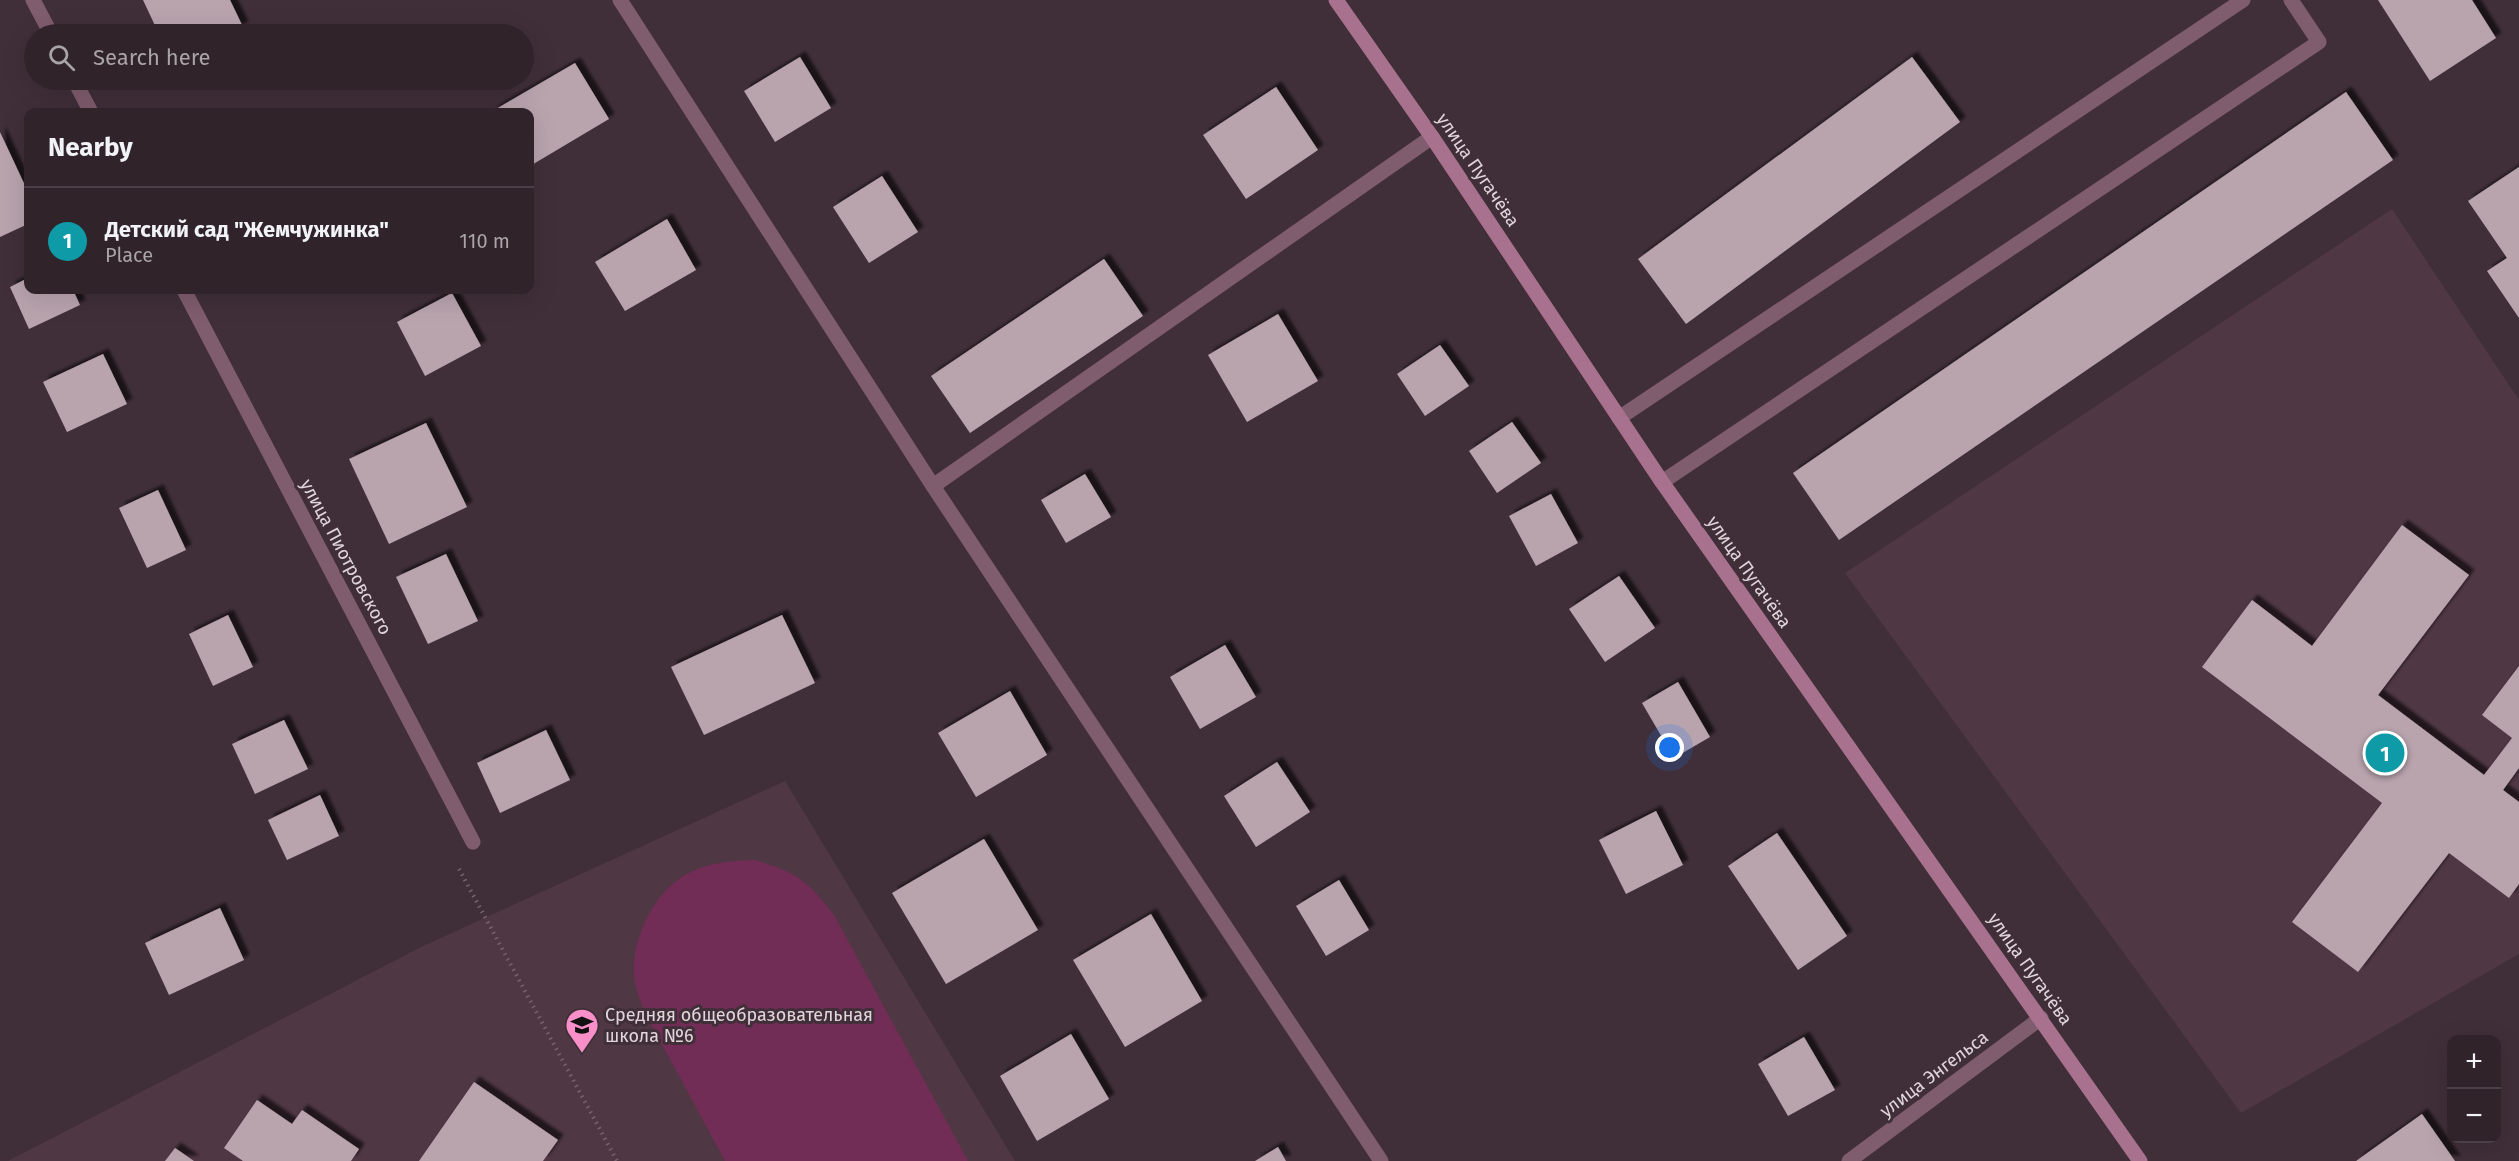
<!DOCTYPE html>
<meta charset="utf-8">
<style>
:root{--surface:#30232a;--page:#382b32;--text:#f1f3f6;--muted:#a8a4a8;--line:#4b4047;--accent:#d6ab8b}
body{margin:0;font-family:"Fira Sans",sans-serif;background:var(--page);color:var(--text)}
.controls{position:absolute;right:18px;bottom:18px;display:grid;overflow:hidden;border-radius:12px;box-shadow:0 6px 24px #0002}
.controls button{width:54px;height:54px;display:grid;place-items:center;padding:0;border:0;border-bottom:2px solid var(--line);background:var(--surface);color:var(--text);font:30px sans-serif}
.you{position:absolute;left:1670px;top:748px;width:21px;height:21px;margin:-15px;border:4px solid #fff;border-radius:50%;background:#1a73e8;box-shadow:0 0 0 9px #1a73e833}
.badge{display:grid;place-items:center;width:39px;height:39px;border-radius:50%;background:var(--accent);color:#fff;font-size:20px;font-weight:700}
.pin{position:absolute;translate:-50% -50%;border:3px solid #fff;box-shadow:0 2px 6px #0006}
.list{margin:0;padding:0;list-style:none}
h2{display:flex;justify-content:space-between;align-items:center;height:78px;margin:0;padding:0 24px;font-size:26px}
h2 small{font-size:20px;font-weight:400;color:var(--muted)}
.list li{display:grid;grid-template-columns:39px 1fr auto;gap:18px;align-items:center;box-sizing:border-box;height:108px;padding:0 24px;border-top:2px solid var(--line)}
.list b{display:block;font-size:22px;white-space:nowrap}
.list p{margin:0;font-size:20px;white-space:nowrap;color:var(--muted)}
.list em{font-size:20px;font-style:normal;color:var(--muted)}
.icon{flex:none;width:33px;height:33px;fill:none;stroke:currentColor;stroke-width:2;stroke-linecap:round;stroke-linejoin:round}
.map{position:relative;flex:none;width:2519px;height:1161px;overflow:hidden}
.search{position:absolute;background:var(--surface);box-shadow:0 6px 24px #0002;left:24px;top:24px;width:510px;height:66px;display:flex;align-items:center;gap:15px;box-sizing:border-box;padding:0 21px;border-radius:33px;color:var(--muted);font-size:22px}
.panel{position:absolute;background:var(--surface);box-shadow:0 6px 24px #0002;left:24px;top:108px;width:510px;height:186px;border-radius:12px}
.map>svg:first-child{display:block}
.built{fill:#4f3743}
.green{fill:#712d55}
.building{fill:#b9a4ae;filter:url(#shadow)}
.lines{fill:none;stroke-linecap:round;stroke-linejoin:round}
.path{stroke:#74646c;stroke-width:4;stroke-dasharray:1.5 4.5;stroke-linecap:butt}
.lane{stroke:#7f5c6e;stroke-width:15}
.street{stroke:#7f5c6e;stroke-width:15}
.secondary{stroke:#a8718e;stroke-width:15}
.labels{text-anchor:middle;stroke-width:6;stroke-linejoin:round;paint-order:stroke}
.street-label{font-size:18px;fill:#e0d5da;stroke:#402f38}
.poi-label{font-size:18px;fill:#e0d5da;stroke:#402f38;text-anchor:start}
</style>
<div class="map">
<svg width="2519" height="1161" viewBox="0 0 2519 1161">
<defs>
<filter id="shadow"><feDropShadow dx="5.5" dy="-5.5" stdDeviation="1.5" flood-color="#0009"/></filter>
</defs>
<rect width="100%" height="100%" fill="#402f38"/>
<g class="built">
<path d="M2392,209L2519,400V954L2241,1113L1845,573Z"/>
<path d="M785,781L1015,1161H8L421,947Z"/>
</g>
<path class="green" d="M755,860C798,873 807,880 834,915L968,1161H725C707,1128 689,1094 671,1061C658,1037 642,1013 636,986C629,958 640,927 655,904C680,867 714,861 755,860Z"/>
<g class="building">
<path d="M143,0H230L243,27L228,34H159Z"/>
<path d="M2378,0H2472L2496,38L2430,81Z"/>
<path d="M800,57L831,108L775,142L744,91Z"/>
<path d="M1912,57L1960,122L1686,324L1638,259Z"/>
<path d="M575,63L609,119L530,166V112H491Z"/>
<path d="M1276,87L1318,150L1246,199L1203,135Z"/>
<path d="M2346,92L2393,160L1839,540L1793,473Z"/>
<path d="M0,132L28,192V224L0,237Z"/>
<path d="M2519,167V318L2487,271L2507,258L2468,201Z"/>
<path d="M882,176L918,232L869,263L833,207Z"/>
<path d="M667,219L696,270L625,311L595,262Z"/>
<path d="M1104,259L1143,316L970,433L931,376Z"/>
<path d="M28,278V290H73L80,305L29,329L10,287Z"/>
<path d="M452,293L481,346L425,376L397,322Z"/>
<path d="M1278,314L1318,381L1247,422L1208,355Z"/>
<path d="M1440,345L1469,386L1425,416L1397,374Z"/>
<path d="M103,354L127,404L67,432L43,382Z"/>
<path d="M1512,422L1541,463L1497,493L1469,451Z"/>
<path d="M426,423L467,507L389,544L349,459Z"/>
<path d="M1085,474L1111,517L1066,543L1041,500Z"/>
<path d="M158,490L186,550L147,568L119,508Z"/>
<path d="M1551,494L1578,543L1536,566L1509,516Z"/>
<path d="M2402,525L2469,575L2378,695L2484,775L2512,738L2482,715L2519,666V768L2503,790L2519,802V884L2509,898L2449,853L2358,972L2292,922L2382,803L2202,667L2252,600L2312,646Z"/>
<path d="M446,554L478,621L428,644L396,577Z"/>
<path d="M1619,576L1655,628L1605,662L1569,609Z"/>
<path d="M228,615L253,667L213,686L189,634Z"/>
<path d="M782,615L815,683L704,735L671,667Z"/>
<path d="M1225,645L1256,697L1200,729L1170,677Z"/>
<path d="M1678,682L1710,737L1674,758L1642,703Z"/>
<path d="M1010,691L1047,755L976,797L938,733Z"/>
<path d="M284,720L308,769L255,794L232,744Z"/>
<path d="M546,730L570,780L500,813L477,763Z"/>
<path d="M1277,762L1310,812L1256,847L1224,796Z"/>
<path d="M320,795L339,836L287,860L268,820Z"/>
<path d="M1656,811L1683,865L1626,894L1599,840Z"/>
<path d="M1777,833L1847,936L1798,970L1728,866Z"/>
<path d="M984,839L1038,930L946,984L892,893Z"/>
<path d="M1339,880L1369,930L1326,956L1296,906Z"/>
<path d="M220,908L244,960L169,995L145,943Z"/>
<path d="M1151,914L1202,1001L1125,1047L1073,960Z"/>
<path d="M1071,1034L1109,1099L1037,1141L1000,1076Z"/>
<path d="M1804,1037L1835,1090L1788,1116L1758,1064Z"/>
<path d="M474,1082L558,1140L543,1161H419Z"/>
<path d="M257,1100L292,1124L302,1110L359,1149L351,1161H243L224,1148Z"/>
<path d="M2422,1114L2455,1161H2356Z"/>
<path d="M1278,1147L1286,1161H1255Z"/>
<path d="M175,1148L194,1161H165Z"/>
</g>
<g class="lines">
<path class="path" d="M459,869L617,1161"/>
<g class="lane">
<path d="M1619,418L2243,0"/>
<path d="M1662,482L2319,42L2291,0"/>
</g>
<g class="street">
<path d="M33,0L51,34"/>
<path d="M620,0L933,486L1381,1161"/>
<path d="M74,80L91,112"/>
<path d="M184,290L473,842"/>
<path d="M933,486L1432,137"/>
<path d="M1849,1161L2041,1018"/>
</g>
<path class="secondary" d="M1336,0L1432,137L1662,482L2140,1161"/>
</g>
<defs>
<g id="school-pin" transform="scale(1.725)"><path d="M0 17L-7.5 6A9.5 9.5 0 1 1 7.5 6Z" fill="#f98fc9" stroke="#402f38"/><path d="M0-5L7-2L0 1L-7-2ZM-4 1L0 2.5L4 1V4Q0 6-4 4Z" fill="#111"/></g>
</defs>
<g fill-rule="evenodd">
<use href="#school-pin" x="582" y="1025"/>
</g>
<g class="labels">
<g class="street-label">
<text transform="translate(1478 170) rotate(56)" y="6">улица Пугачёва</text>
<text transform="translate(346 557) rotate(62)" y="6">улица Пиотровского</text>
<text transform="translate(1749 572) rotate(55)" y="6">улица Пугачёва</text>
<text transform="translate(2030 969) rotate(55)" y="6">улица Пугачёва</text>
<text transform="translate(1934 1074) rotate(-37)" y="6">улица Энгельса</text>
</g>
<g class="poi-label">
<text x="605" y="1021">Средняя общеобразовательная<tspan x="605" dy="21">школа №6</tspan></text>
</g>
</g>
</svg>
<div class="controls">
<button>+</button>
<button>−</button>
</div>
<div class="you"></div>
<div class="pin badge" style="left:2385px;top:753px;background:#0f9aa8">1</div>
<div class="search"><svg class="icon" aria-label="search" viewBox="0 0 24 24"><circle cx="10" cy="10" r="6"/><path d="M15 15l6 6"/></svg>Search here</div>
<section class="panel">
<h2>Nearby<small></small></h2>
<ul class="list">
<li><span class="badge" style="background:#0f9aa8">1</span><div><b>Детский сад &quot;Жемчужинка&quot;</b><p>Place</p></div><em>110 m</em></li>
</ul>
</section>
</div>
